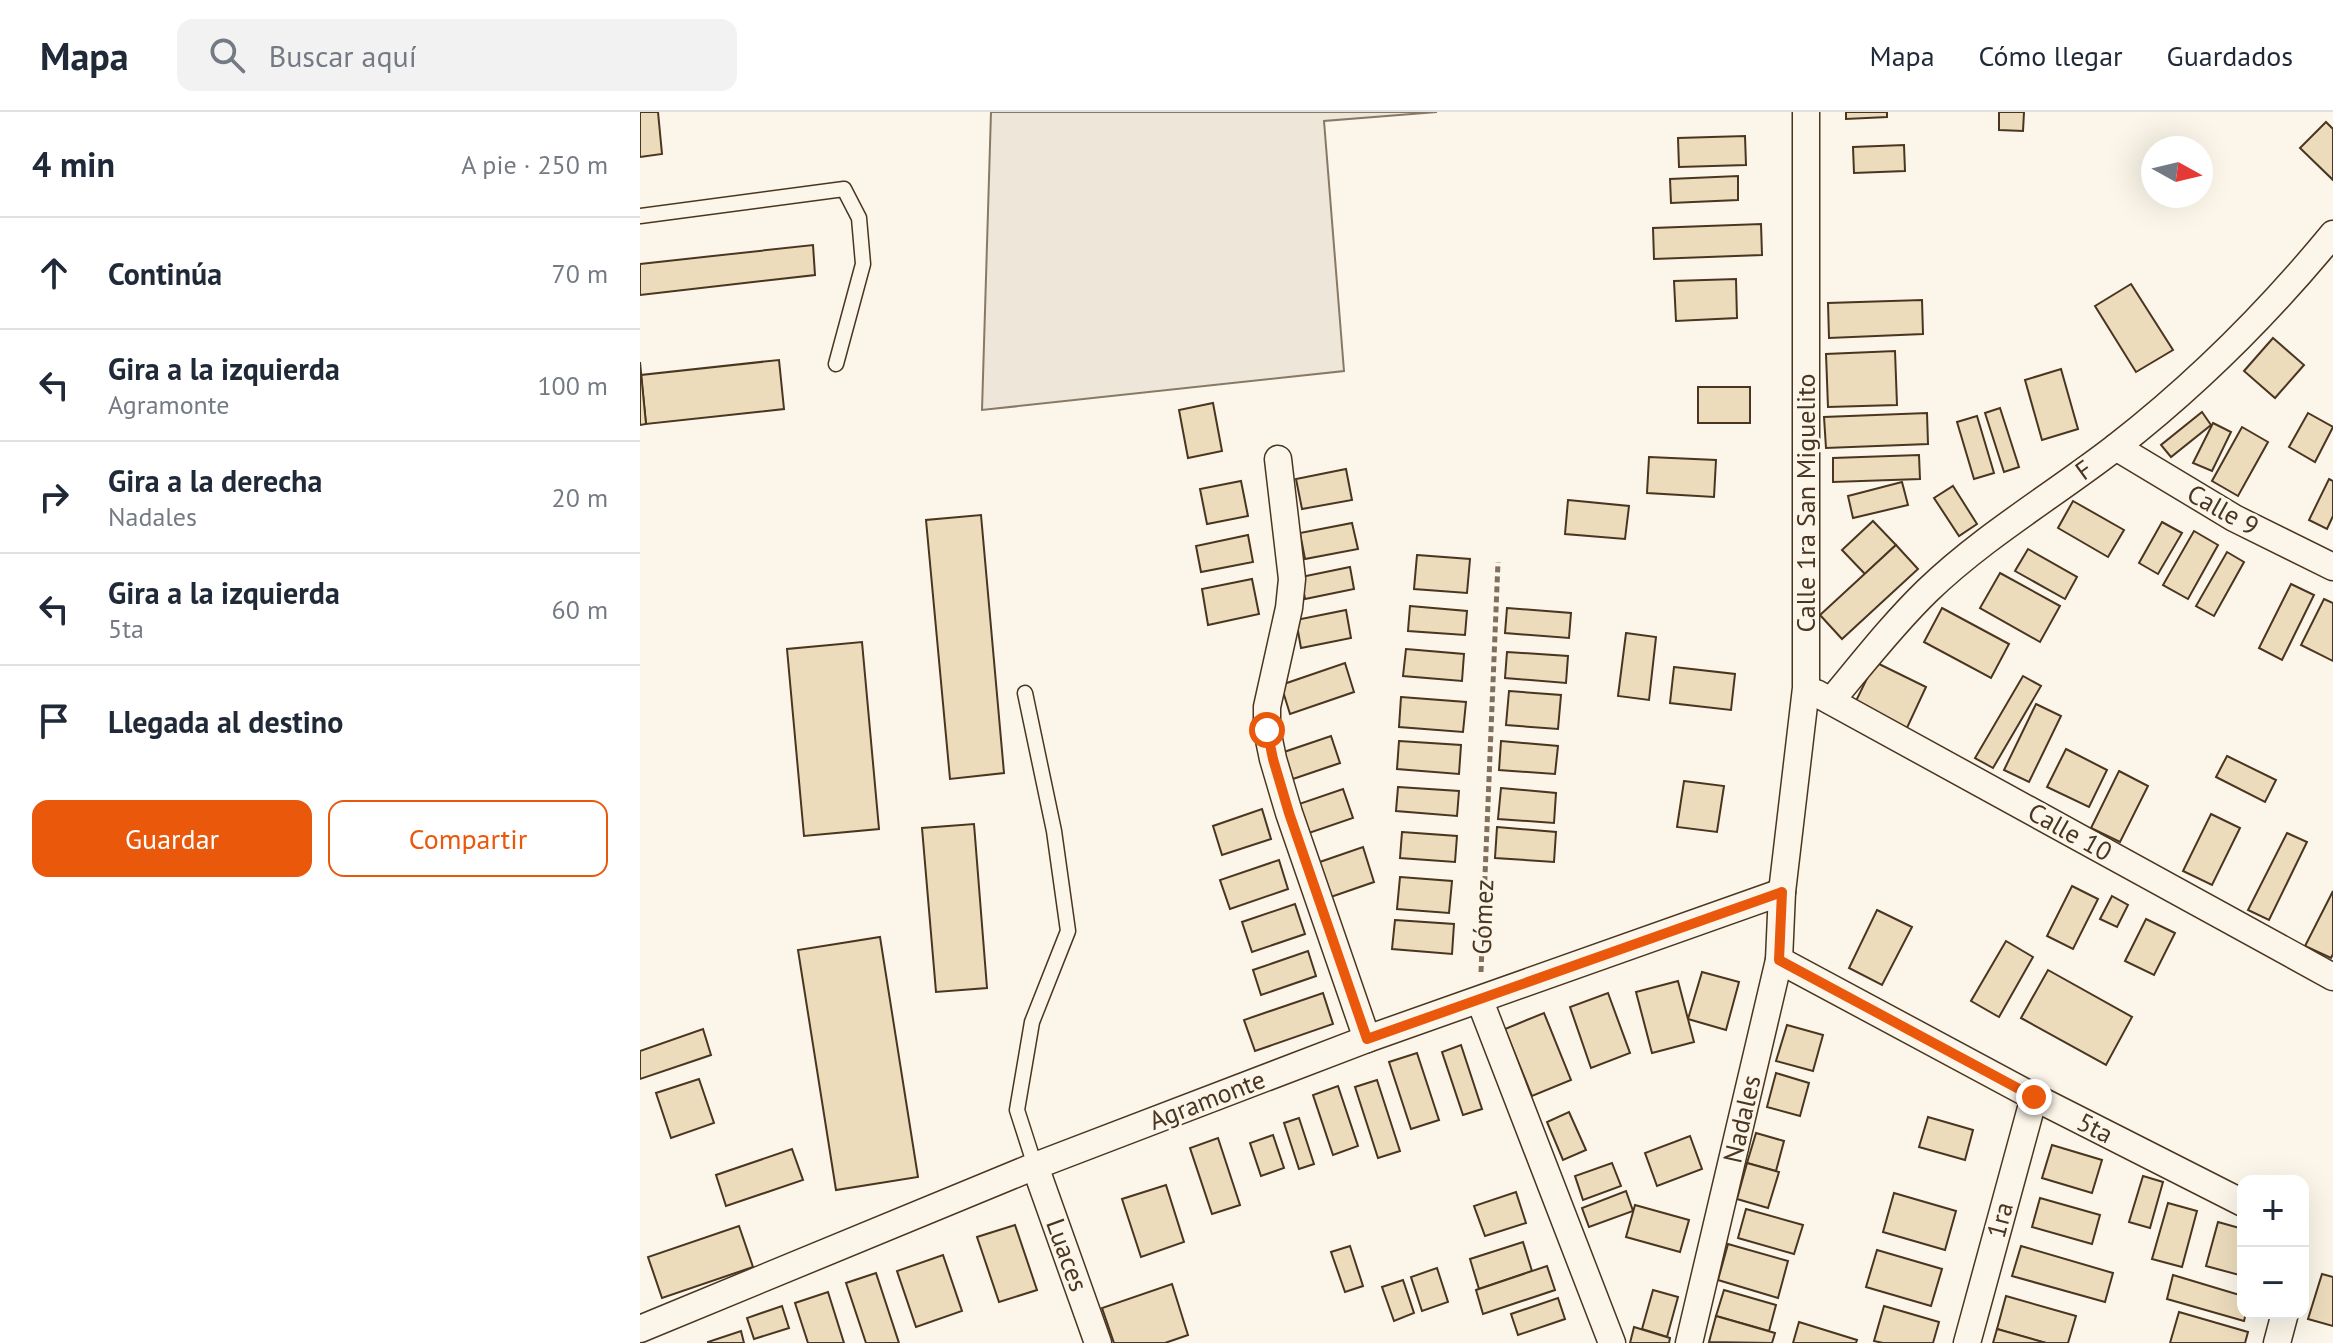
<!DOCTYPE html>
<html lang="es">
<meta charset="utf-8">
<style>
:root{--surface:#fff;--page:#f2f2f3;--text:#1f2937;--muted:#747a83;--line:#e0e1e3;--accent:#ea580c}
body{margin:0;font-family:"PT Sans",sans-serif;background:var(--page);color:var(--text)}
.controls{position:absolute;right:24px;bottom:24px;display:grid;overflow:hidden;border-radius:16px;box-shadow:0 8px 32px #0002}
.controls button{width:72px;height:72px;display:grid;place-items:center;padding:0;border:0;border-bottom:2px solid var(--line);background:var(--surface);color:var(--text);font:40px sans-serif}
.compass{position:absolute;left:1501px;top:24px;width:72px;height:72px;border-radius:50%;background:var(--surface);box-shadow:0 8px 32px #0002;rotate:98deg}
.stop{position:absolute;width:24px;height:24px;margin:-18px;border:6px solid #ea580c;border-radius:50%;background:#fff}
.stop.end{background:#ea580c;border-color:#fff;box-shadow:0 2px 8px #0008}
.list{margin:0;padding:0;list-style:none}
h2{display:flex;justify-content:space-between;align-items:center;height:104px;margin:0;padding:0 32px;font-size:34px}
h2 small{font-size:26px;font-weight:400;color:var(--muted)}
.list li{display:grid;grid-template-columns:52px 1fr auto;gap:24px;align-items:center;box-sizing:border-box;height:112px;padding:0 32px;border-top:2px solid var(--line)}
.list b{display:block;font-size:30px;white-space:nowrap}
.list p{margin:0;font-size:26px;white-space:nowrap;color:var(--muted)}
.list em{font-size:26px;font-style:normal;color:var(--muted)}
.actions{display:flex;gap:16px;padding:24px 32px}
.actions a{flex:1;padding:18px 0;border:2px solid var(--accent);border-radius:16px;text-align:center;font-size:28px;color:var(--accent)}
.actions .main{background:var(--accent);color:#fff}
.icon{flex:none;width:44px;height:44px;fill:none;stroke:currentColor;stroke-width:2;stroke-linecap:round;stroke-linejoin:round}
.map{position:relative;flex:none;width:1693px;height:1231px;overflow:hidden}
header{display:flex;align-items:center;gap:48px;box-sizing:border-box;height:112px;padding:0 40px;background:var(--surface);border-bottom:2px solid var(--line)}
header strong{font-size:38px}
nav{display:flex;gap:44px;margin-inline-start:auto;font-size:28px}
.search{width:560px;height:72px;background:var(--page);display:flex;align-items:center;gap:20px;box-sizing:border-box;padding:0 28px;border-radius:16px;color:var(--muted);font-size:30px}
main{display:flex}
aside{flex:1;background:var(--surface)}
.map>svg:first-child{display:block}
.green{fill:#ede6d9;stroke:#887966;stroke-width:2}
.building{fill:#ecdcbc;stroke:#4a3520;stroke-width:2}
.lines{fill:none;stroke-linecap:round;stroke-linejoin:round}
.service-casing{stroke:#4a3520;stroke-width:17}
.minor-casing{stroke:#4a3520;stroke-width:29}
.path{stroke:#7f6f5c;stroke-width:5;stroke-dasharray:6 4;stroke-linecap:butt}
.service{stroke:#fbf6e9;stroke-width:14}
.minor{stroke:#fbf6e9;stroke-width:26}
.route{stroke:#ea580c;stroke-width:10}
.labels{text-anchor:middle;stroke-width:6;stroke-linejoin:round;paint-order:stroke}
.street-label{font-size:26px;fill:#4a3520;stroke:#fbf6e9}
</style>
<header>
<strong>Mapa</strong>
<div class="search"><svg class="icon" aria-label="search" viewBox="0 0 24 24"><circle cx="10" cy="10" r="6"/><path d="M15 15l6 6"/></svg>Buscar aquí</div>
<nav><a>Mapa</a><a>Cómo llegar</a><a>Guardados</a></nav>
</header>
<main>
<aside>
<h2>4 min<small>A pie · 250 m</small></h2>
<ul class="list">
<li><svg class="icon" aria-label="ahead" viewBox="0 0 24 24"><path d="M12 20V5M6 11l6-6 6 6"/></svg><div><b>Continúa</b></div><em>70 m</em></li>
<li><svg class="icon" aria-label="left" viewBox="0 0 24 24"><path d="M17 20v-9H6M10 6l-5 5 5 5"/></svg><div><b>Gira a la izquierda</b><p>Agramonte</p></div><em>100 m</em></li>
<li><svg class="icon" aria-label="right" viewBox="0 0 24 24"><path d="M7 20v-9h11M14 6l5 5-5 5"/></svg><div><b>Gira a la derecha</b><p>Nadales</p></div><em>20 m</em></li>
<li><svg class="icon" aria-label="left" viewBox="0 0 24 24"><path d="M17 20v-9H6M10 6l-5 5 5 5"/></svg><div><b>Gira a la izquierda</b><p>5ta</p></div><em>60 m</em></li>
<li><svg class="icon" aria-label="arrive" viewBox="0 0 24 24"><path d="M6 21V4h12l-3 4 3 4H6"/></svg><div><b>Llegada al destino</b></div></li>
</ul>
<div class="actions"><a class="main">Guardar</a><a>Compartir</a></div>
</aside>
<div class="map">
<svg width="1693" height="1231" viewBox="0 0 1693 1231">
<rect width="100%" height="100%" fill="#fbf6e9"/>
<path class="green" d="M351,0H797L684,9L704,259L342,298Z"/>
<g class="building">
<path d="M0,0H18L22,42L0,45Z"/>
<path d="M1206,0H1247V5L1206,7Z"/>
<path d="M1359,0H1384L1383,19L1359,18Z"/>
<path d="M1686,10L1693,17V68L1660,36Z"/>
<path d="M1105,24L1106,53L1039,55L1038,26Z"/>
<path d="M1264,33L1265,59L1214,61L1213,35Z"/>
<path d="M1098,64V88L1031,91L1030,67Z"/>
<path d="M1121,112L1122,143L1014,147L1013,116Z"/>
<path d="M173,133L175,163L0,183V152Z"/>
<path d="M1096,167L1097,206L1036,209L1034,169Z"/>
<path d="M1491,172L1533,238L1496,260L1455,194Z"/>
<path d="M1282,188L1283,222L1189,226L1188,191Z"/>
<path d="M1633,226L1664,253L1635,286L1604,259Z"/>
<path d="M1255,239L1257,293L1188,295L1186,242Z"/>
<path d="M139,248L144,297L6,312L1,263Z"/>
<path d="M0,250L6,312L0,313Z"/>
<path d="M1421,257L1438,317L1402,328L1385,268Z"/>
<rect x="1058" y="275" width="52" height="36"/>
<path d="M573,291L582,339L548,346L539,298Z"/>
<path d="M1360,296L1379,355L1364,360L1345,301Z"/>
<path d="M1562,300L1571,313L1531,345L1521,333Z"/>
<path d="M1287,301L1288,332L1186,336L1184,305Z"/>
<path d="M1668,301L1693,315L1675,350L1649,335Z"/>
<path d="M1337,304L1354,361L1334,367L1317,310Z"/>
<path d="M1573,311L1591,320L1572,359L1553,351Z"/>
<path d="M1602,315L1628,330L1598,384L1572,369Z"/>
<path d="M1279,343L1280,367L1193,370V346Z"/>
<path d="M1009,345L1076,348L1074,385L1007,381Z"/>
<path d="M706,357L712,388L662,397L656,367Z"/>
<path d="M1689,367L1693,369V404L1687,417L1669,408Z"/>
<path d="M601,369L608,404L567,412L560,377Z"/>
<path d="M1262,370L1268,393L1213,406L1208,384Z"/>
<path d="M1313,374L1337,412L1319,424L1294,386Z"/>
<path d="M928,388L989,394L985,427L925,422Z"/>
<path d="M1433,389L1484,418L1468,445L1418,416Z"/>
<path d="M341,403L364,661L310,667L286,408Z"/>
<path d="M1233,409L1256,433L1225,462L1202,438Z"/>
<path d="M1522,410L1542,421L1518,462L1499,451Z"/>
<path d="M712,411L718,437L665,447L660,421Z"/>
<path d="M1554,419L1578,433L1548,487L1523,473Z"/>
<path d="M608,423L613,450L561,460L556,434Z"/>
<path d="M1256,433L1278,457L1202,527L1180,503Z"/>
<path d="M1388,437L1437,465L1425,487L1375,459Z"/>
<path d="M1587,440L1604,450L1574,504L1556,494Z"/>
<path d="M777,443L830,447L827,481L774,477Z"/>
<path d="M710,455L714,477L665,487L661,465Z"/>
<path d="M1360,461L1420,494L1400,530L1340,496Z"/>
<path d="M612,467L619,502L568,513L562,477Z"/>
<path d="M1651,472L1674,483L1642,548L1619,536Z"/>
<path d="M1684,487L1693,491V549L1661,533Z"/>
<path d="M770,494L827,499L825,523L768,519Z"/>
<path d="M867,496L931,501L929,526L865,521Z"/>
<path d="M1302,496L1369,532L1351,566L1284,530Z"/>
<path d="M706,498L711,526L661,536L656,508Z"/>
<path d="M986,521L1016,525L1009,588L978,584Z"/>
<path d="M222,530L239,717L164,724L147,537Z"/>
<path d="M766,537L824,542L822,569L763,564Z"/>
<path d="M867,540L928,544L926,571L865,566Z"/>
<path d="M1235,550L1286,575L1266,618L1214,593Z"/>
<path d="M705,551L714,580L650,602L641,573Z"/>
<path d="M1034,555L1095,562L1091,598L1030,591Z"/>
<path d="M1383,564L1401,574L1353,656L1335,646Z"/>
<path d="M869,579L921,583L918,617L866,613Z"/>
<path d="M761,585L826,590L823,620L759,615Z"/>
<path d="M1396,592L1421,604L1389,670L1364,658Z"/>
<path d="M691,624L700,651L653,667L644,640Z"/>
<path d="M759,629L821,633L819,662L757,657Z"/>
<path d="M861,629L918,634L915,662L859,658Z"/>
<path d="M1426,637L1467,658L1449,695L1407,675Z"/>
<path d="M1587,644L1636,668L1625,690L1576,665Z"/>
<path d="M1479,659L1508,674L1480,730L1451,716Z"/>
<path d="M1044,669L1084,674L1077,720L1037,715Z"/>
<path d="M758,675L819,679L817,704L756,699Z"/>
<path d="M861,676L916,681L914,711L858,707Z"/>
<path d="M703,677L713,706L666,722L656,693Z"/>
<path d="M622,697L631,727L582,743L573,714Z"/>
<path d="M1571,702L1600,716L1572,773L1543,759Z"/>
<path d="M334,712L347,876L296,880L282,716Z"/>
<path d="M857,715L916,720L914,750L855,746Z"/>
<path d="M762,720L817,724L815,750L760,746Z"/>
<path d="M1647,721L1667,730L1629,808L1608,798Z"/>
<path d="M723,735L734,770L685,787L674,752Z"/>
<path d="M639,748L648,777L590,797L580,768Z"/>
<path d="M760,765L812,769L809,801L757,797Z"/>
<path d="M1432,774L1458,787L1433,837L1407,824Z"/>
<path d="M1693,779V842L1691,846L1665,834Z"/>
<path d="M1472,784L1488,793L1477,815L1460,807Z"/>
<path d="M655,792L665,822L612,840L602,810Z"/>
<path d="M1237,798L1272,815L1242,873L1209,856Z"/>
<path d="M1506,807L1535,821L1514,863L1485,849Z"/>
<path d="M755,808L814,812L812,842L752,837Z"/>
<path d="M240,825L278,1065L196,1078L158,838Z"/>
<path d="M1366,829L1393,845L1359,905L1331,889Z"/>
<path d="M668,839L676,864L621,883L613,858Z"/>
<path d="M1408,858L1492,905L1466,953L1381,906Z"/>
<path d="M1062,860L1099,870L1086,918L1048,907Z"/>
<path d="M1038,869L1054,930L1012,941L996,880Z"/>
<path d="M683,881L693,912L615,939L604,908Z"/>
<path d="M968,881L990,941L951,956L930,895Z"/>
<path d="M904,901L931,968L892,984L865,917Z"/>
<path d="M1147,913L1183,923L1173,959L1136,949Z"/>
<path d="M63,917L71,943L0,967V939Z"/>
<path d="M821,933L842,997L823,1003L802,940Z"/>
<path d="M777,941L799,1008L771,1017L749,950Z"/>
<path d="M1136,961L1169,971L1160,1004L1127,995Z"/>
<path d="M59,967L74,1011L31,1026L16,981Z"/>
<path d="M737,968L760,1039L738,1046L715,975Z"/>
<path d="M698,974L718,1034L693,1043L673,983Z"/>
<path d="M929,1000L946,1038L923,1048L907,1010Z"/>
<path d="M1288,1005L1333,1018L1325,1048L1279,1035Z"/>
<path d="M659,1006L674,1052L659,1057L644,1011Z"/>
<path d="M1116,1021L1144,1029L1136,1059L1107,1051Z"/>
<path d="M633,1023L644,1056L621,1064L610,1031Z"/>
<path d="M1050,1024L1062,1057L1017,1074L1005,1041Z"/>
<path d="M578,1026L600,1093L572,1102L550,1036Z"/>
<path d="M1412,1033L1462,1048L1452,1081L1402,1066Z"/>
<path d="M152,1037L163,1068L86,1094L76,1063Z"/>
<path d="M972,1051L981,1074L943,1088L935,1064Z"/>
<path d="M1107,1051L1139,1060L1128,1096L1097,1087Z"/>
<path d="M1503,1064L1523,1070L1510,1116L1489,1110Z"/>
<path d="M526,1073L544,1130L501,1145L482,1087Z"/>
<path d="M986,1079L993,1099L949,1115L942,1096Z"/>
<path d="M876,1080L886,1111L845,1124L834,1094Z"/>
<path d="M1254,1081L1316,1099L1305,1138L1243,1120Z"/>
<path d="M1400,1086L1460,1103L1452,1132L1392,1115Z"/>
<path d="M1528,1091L1557,1099L1542,1155L1512,1147Z"/>
<path d="M995,1093L1049,1108L1040,1140L986,1125Z"/>
<path d="M1106,1097L1163,1113L1154,1142L1098,1126Z"/>
<path d="M1578,1110L1603,1117V1164L1566,1154Z"/>
<path d="M375,1113L397,1178L359,1190L337,1125Z"/>
<path d="M99,1114L113,1155L22,1186L8,1145Z"/>
<path d="M883,1130L892,1159L839,1177L830,1147Z"/>
<path d="M1088,1132L1148,1149L1138,1186L1078,1168Z"/>
<path d="M710,1134L723,1174L705,1180L691,1140Z"/>
<path d="M1381,1134L1473,1161L1465,1190L1372,1164Z"/>
<path d="M1237,1138L1302,1157L1291,1194L1226,1175Z"/>
<path d="M303,1143L322,1199L276,1215L257,1159Z"/>
<path d="M907,1154L915,1178L843,1202L836,1178Z"/>
<path d="M797,1156L808,1190L782,1199L771,1165Z"/>
<path d="M236,1161L259,1231H226L206,1171Z"/>
<path d="M1682,1162L1693,1165V1214L1668,1207Z"/>
<path d="M1533,1163L1603,1184V1201H1606L1604,1209L1527,1187Z"/>
<path d="M763,1168L774,1201L754,1209L742,1175Z"/>
<path d="M532,1172L548,1223L525,1231H474L462,1196Z"/>
<path d="M1013,1178L1038,1185L1027,1225L1002,1217Z"/>
<path d="M1084,1178L1136,1193L1129,1219L1076,1204Z"/>
<path d="M188,1180L204,1231H168L155,1191Z"/>
<path d="M1366,1184L1436,1204L1428,1231H1406L1357,1217Z"/>
<path d="M918,1186L925,1207L878,1223L871,1202Z"/>
<path d="M142,1194L149,1216L114,1227L107,1206Z"/>
<path d="M1244,1194L1299,1210L1293,1231H1243L1234,1229Z"/>
<path d="M1539,1200L1608,1220L1605,1231H1530Z"/>
<path d="M1076,1204L1135,1221L1132,1231L1069,1230Z"/>
<path d="M1159,1210L1217,1228L1216,1231H1153Z"/>
<path d="M994,1215L1030,1226L1029,1231H990Z"/>
<path d="M1357,1217L1406,1231H1353Z"/>
<path d="M101,1219L104,1231H68V1230Z"/>
</g>
<g class="lines">
<g class="service-casing">
<g id="service">
<path d="M0,104L204,77L219,106L223,152L196,252"/>
<path d="M385,581L414,719L428,819L392,910L377,998L395,1054"/>
</g>
</g>
<g class="minor-casing">
<g id="minor">
<path d="M1476,335L1594,406L1693,455"/>
<path d="M638,347L652,467L649,496L627,595V618L633,647L649,701L727,927"/>
<path d="M1176,581L1693,865"/>
<path d="M1191,589C1222,552 1252,513 1287,479C1344,424 1414,383 1476,335C1557,272 1628,201 1693,122"/>
<path d="M1139,848L1394,985L1603,1091"/>
<path d="M840,889L972,1231"/>
<path d="M395,1054L458,1231"/>
<path d="M0,1217L395,1054L727,927L1142,780"/>
<path d="M1049,1231L1139,848L1142,780L1166,576V0"/>
<path d="M1327,1231L1394,985"/>
<path d="M1637,1231L1645,1201"/>
</g>
</g>
<path class="path" d="M841,860L858,450"/>
<use href="#service" class="service"/>
<use href="#minor" class="minor"/>
</g>
<g class="lines">
<path class="route" d="M627,618L633,647L649,701L727,927L1142,780L1139,848L1394,985"/>
</g>
<g class="labels">
<g class="street-label">
<text transform="translate(1444 358) rotate(-36)" y="9">F</text>
<text transform="translate(1166 391) rotate(-90)" y="9">Calle 1ra San Miguelito</text>
<text transform="translate(1583 398) rotate(29)" y="9">Calle 9</text>
<text transform="translate(1430 720) rotate(29)" y="9">Calle 10</text>
<text transform="translate(843 805) rotate(-88)" y="9">Gómez</text>
<text transform="translate(567 988) rotate(-21)" y="9">Agramonte</text>
<text transform="translate(1102 1007) rotate(-77)" y="9">Nadales</text>
<text transform="translate(1455 1016) rotate(27)" y="9">5ta</text>
<text transform="translate(1360 1108) rotate(-75)" y="9">1ra</text>
<text transform="translate(427 1143) rotate(70)" y="9">Luaces</text>
</g>
</g>
</svg>
<div class="controls">
<button>+</button>
<button>−</button>
</div>
<svg class="compass" viewBox="-18 -18 36 36"><path d="M0-13l5 13h-10z" fill="#e53935"/><path d="M0 13l5-13h-10z" fill="#747a83"/></svg>
<div class="stop" style="left:627px;top:618px"></div>
<div class="stop end" style="left:1394px;top:985px"></div>
</div>
</main>
